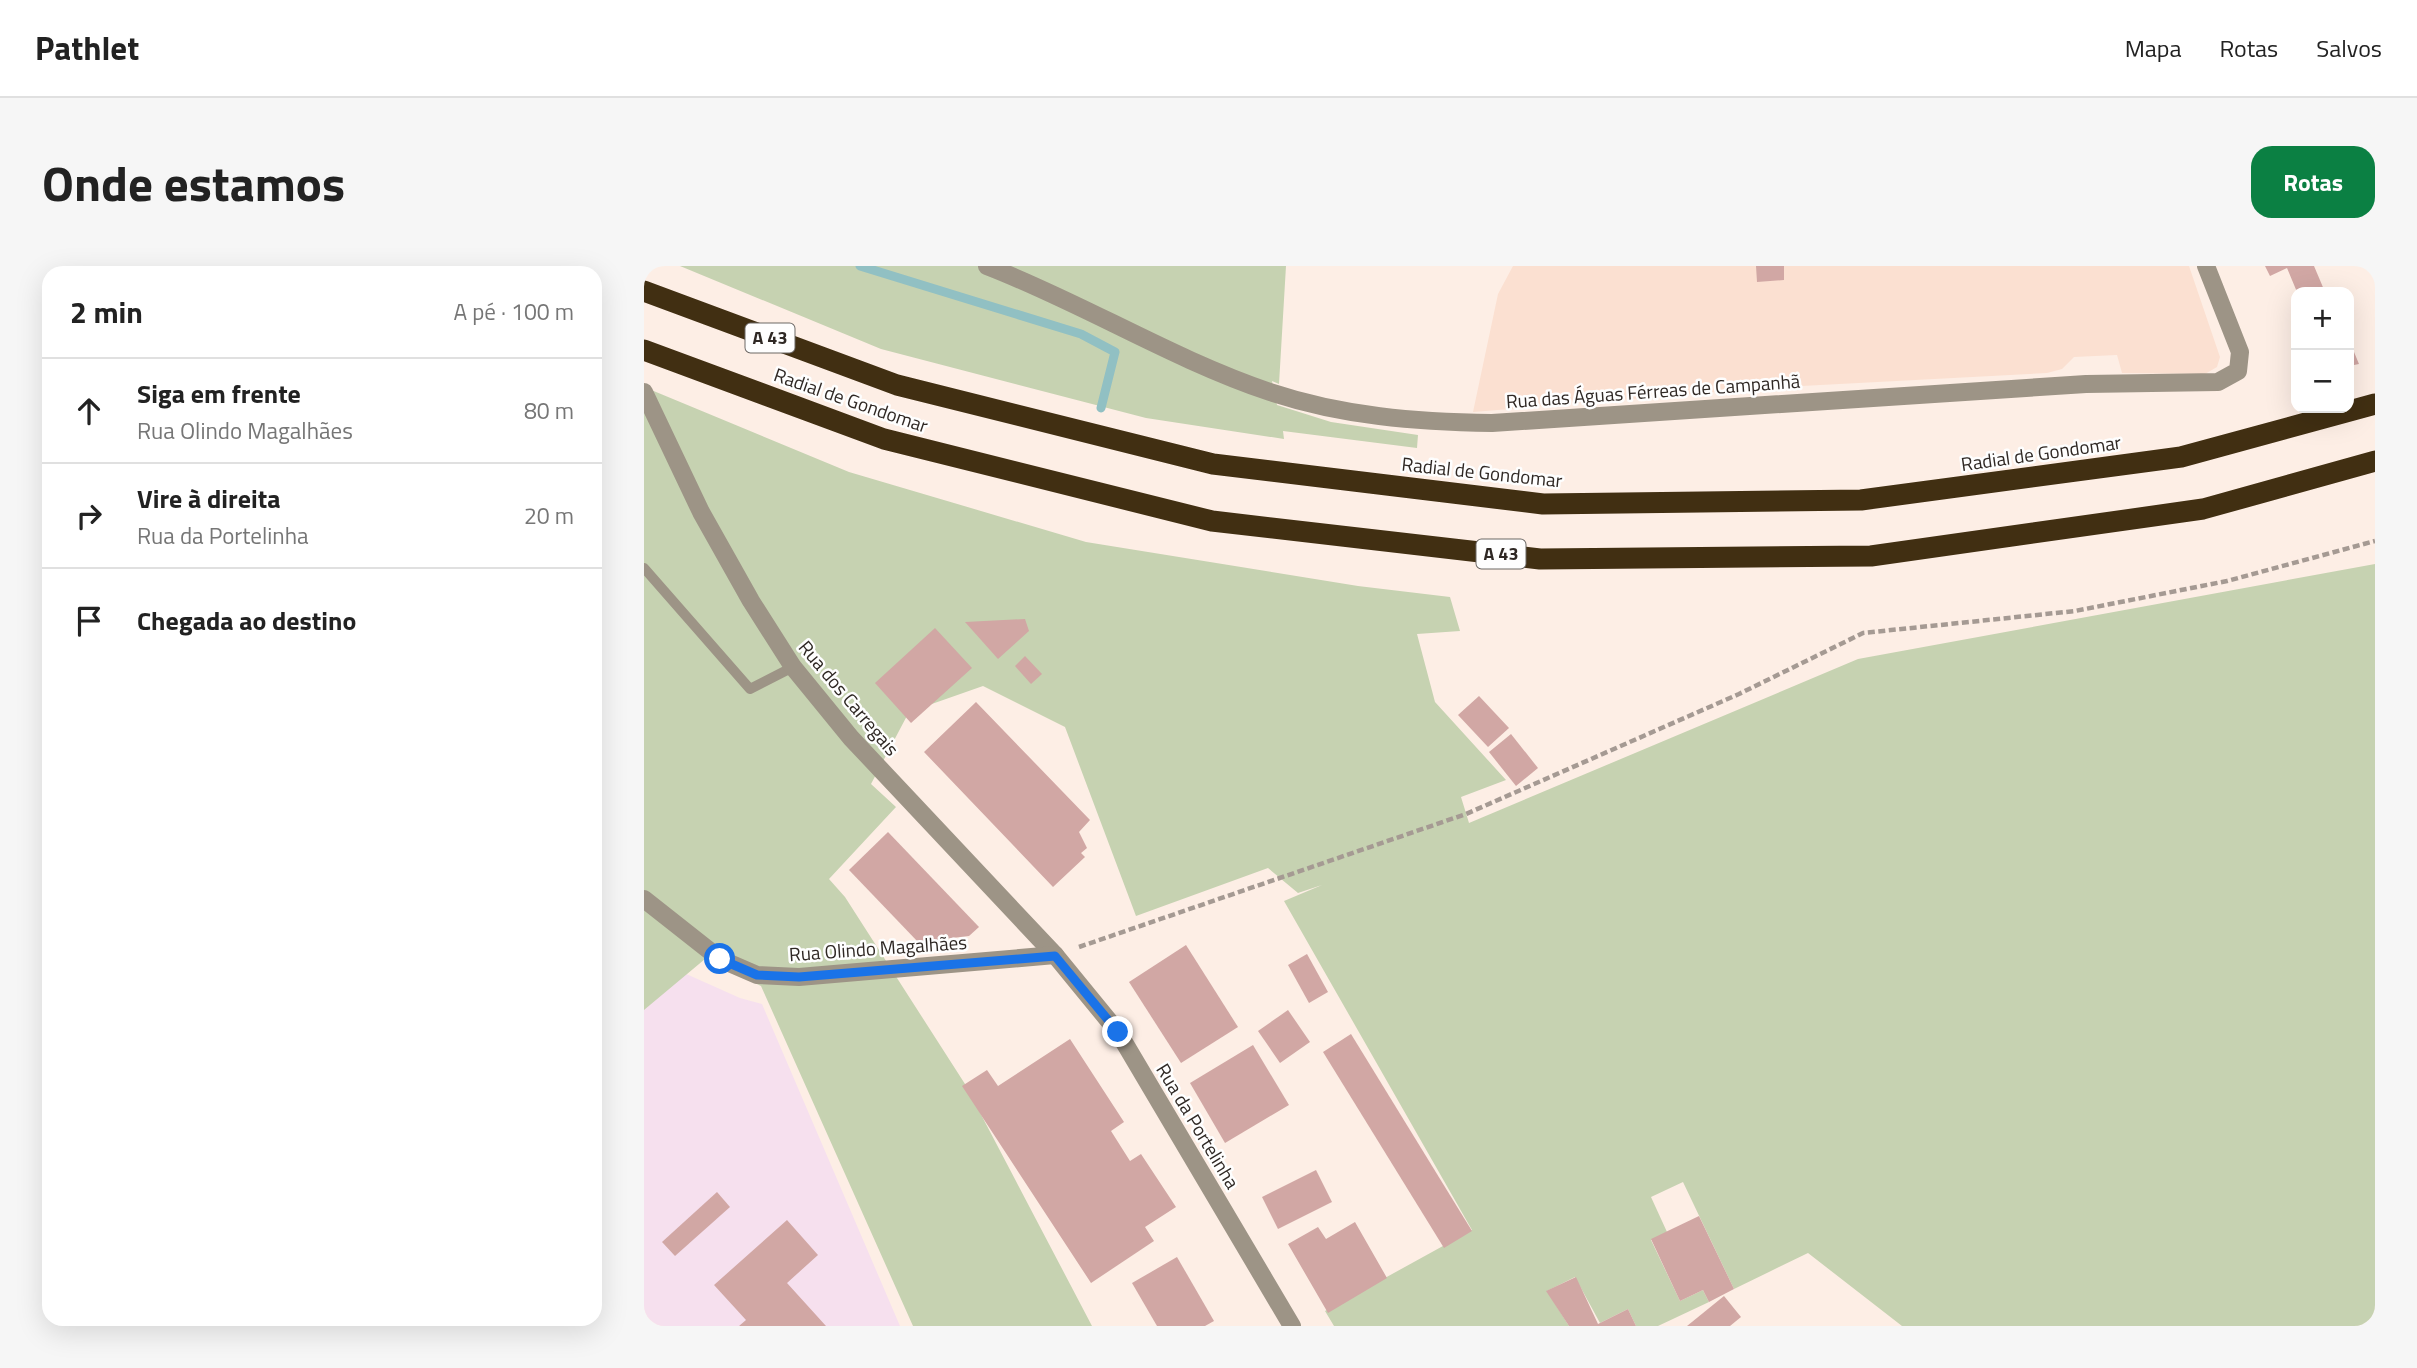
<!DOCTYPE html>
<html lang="pt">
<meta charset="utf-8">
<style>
:root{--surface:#fff;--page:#f6f6f6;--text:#222;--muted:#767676;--line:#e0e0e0;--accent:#0b8043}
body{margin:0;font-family:"Titillium Web",sans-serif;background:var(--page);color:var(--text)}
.controls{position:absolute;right:21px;top:21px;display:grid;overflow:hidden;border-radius:14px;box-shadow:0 7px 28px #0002}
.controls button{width:63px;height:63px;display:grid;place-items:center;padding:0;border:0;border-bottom:2px solid var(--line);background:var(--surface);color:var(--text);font:35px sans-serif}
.stop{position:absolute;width:21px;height:21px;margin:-16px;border:5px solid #1a73e8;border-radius:50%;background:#fff}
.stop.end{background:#1a73e8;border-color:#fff;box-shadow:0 2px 7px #0008}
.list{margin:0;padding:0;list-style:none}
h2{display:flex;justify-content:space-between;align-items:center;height:91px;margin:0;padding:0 28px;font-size:30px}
h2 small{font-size:23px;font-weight:400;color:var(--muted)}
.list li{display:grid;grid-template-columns:46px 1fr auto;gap:21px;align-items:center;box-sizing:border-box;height:105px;padding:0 28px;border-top:2px solid var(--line)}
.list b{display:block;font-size:26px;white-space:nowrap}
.list p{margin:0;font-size:23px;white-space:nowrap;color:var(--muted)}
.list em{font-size:23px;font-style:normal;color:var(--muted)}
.icon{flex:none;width:38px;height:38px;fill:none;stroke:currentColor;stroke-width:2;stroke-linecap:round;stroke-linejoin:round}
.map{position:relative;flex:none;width:1731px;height:1060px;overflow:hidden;border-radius:21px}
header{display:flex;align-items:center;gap:42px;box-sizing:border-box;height:98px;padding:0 35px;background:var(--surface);border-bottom:2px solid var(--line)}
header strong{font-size:33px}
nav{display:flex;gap:38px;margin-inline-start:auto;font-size:24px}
.intro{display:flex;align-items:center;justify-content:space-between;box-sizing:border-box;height:168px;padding:0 42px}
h1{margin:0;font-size:49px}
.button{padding:18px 32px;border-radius:21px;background:var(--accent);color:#fff;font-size:24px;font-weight:700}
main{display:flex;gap:42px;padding:0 42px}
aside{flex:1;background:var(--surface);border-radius:21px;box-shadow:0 7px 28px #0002}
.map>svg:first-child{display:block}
.built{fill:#fbe0d1}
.industrial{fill:#f6e0ee}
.green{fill:#c6d2b1}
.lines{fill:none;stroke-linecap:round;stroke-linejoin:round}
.stream{stroke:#91c0c3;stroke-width:9}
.building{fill:#d1a7a4}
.path{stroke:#a59a93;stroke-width:4.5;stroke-dasharray:7 3.5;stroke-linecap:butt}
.service{stroke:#9d9486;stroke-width:10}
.minor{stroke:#9d9486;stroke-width:18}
.tertiary{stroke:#9d9486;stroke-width:18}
.motorway{stroke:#412f12;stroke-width:21}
.route{stroke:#1a73e8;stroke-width:9}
.labels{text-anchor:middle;stroke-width:5;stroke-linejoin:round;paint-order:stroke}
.shield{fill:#fefefe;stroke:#6d6865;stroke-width:2}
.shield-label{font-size:18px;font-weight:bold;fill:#2f2824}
.street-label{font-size:19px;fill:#2f2824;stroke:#fefefe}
</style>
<header>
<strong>Pathlet</strong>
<nav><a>Mapa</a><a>Rotas</a><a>Salvos</a></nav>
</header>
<div class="intro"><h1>Onde estamos</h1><a class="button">Rotas</a></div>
<main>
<aside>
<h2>2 min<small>A pé · 100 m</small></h2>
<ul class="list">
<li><svg class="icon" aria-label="ahead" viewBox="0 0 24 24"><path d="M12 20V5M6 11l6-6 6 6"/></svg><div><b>Siga em frente</b><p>Rua Olindo Magalhães</p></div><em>80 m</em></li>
<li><svg class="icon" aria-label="right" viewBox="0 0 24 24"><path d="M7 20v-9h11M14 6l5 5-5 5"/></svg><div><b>Vire à direita</b><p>Rua da Portelinha</p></div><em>20 m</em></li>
<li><svg class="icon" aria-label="arrive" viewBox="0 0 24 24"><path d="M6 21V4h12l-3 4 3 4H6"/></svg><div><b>Chegada ao destino</b></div></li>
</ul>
</aside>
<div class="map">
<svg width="1731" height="1060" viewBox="0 0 1731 1060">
<rect width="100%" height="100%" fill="#fdeee5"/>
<path class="built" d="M869,0H1545L1576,91L1573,101L1561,108L1478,107L1473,89L1430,91L1418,103L1403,107L1122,122L829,146L854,28Z"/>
<path class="industrial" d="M40,707L96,732L118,738L256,1060H0V732Z"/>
<g class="green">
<path d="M36,0H642L635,118L628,115L633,139L687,156L774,169L773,182L639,165L640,173L502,152L237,83Z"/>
<path d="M0,121L205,206L442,276L714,320L806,331L816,365L773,368L791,436L862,514L817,531L825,557L1214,393L1731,298V1060H1258L1164,987L1090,1023L1039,916L1007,931L1023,966L1007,974L1036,1035L1059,1024L1065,1036L1014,1060H992L984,1043L956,1057L931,1011L903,1025L925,1060H690L681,1045L828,964L640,635L678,619L654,627L624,602L492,650L421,461L339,420L265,446L227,518L252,541L185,613L201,631L321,818L448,1060H269L117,720L61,693L0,744Z"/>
</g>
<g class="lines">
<path class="stream" d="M216,0L437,68L471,86L457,142"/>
</g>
<g class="building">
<path d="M1112,0H1140V14L1113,16Z"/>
<path d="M1621,0H1670L1681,26H1653L1643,2L1626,10Z"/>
<path d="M1705,74L1715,98L1705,100Z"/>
<path d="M381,353L385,365L354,393L321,356Z"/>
<path d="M291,362L328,402L267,457L231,417Z"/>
<path d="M381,390L398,408L387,418L371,400Z"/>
<path d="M835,430L865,462L844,481L814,449Z"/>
<path d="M332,436L446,554L435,566L443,582L437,587L441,591L409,621L280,486Z"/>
<path d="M867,468L894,502L872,520L845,486Z"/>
<path d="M244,566L335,661L325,670L274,676L205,604Z"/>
<path d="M542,679L594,761L537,797L485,716Z"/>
<path d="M663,688L684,726L665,737L644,699Z"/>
<path d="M644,744L666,776L636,797L614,765Z"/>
<path d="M707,768L828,965L800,982L679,786Z"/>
<path d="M426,773L480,856L467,865L486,895L497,888L532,941L501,961L510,975L447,1017L318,820L343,804L354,820Z"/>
<path d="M609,779L645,839L581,877L546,817Z"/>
<path d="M672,904L688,936L634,963L618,931Z"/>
<path d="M73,926L86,941L31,990L18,976Z"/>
<path d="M1055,950L1090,1023L1065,1036L1059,1024L1036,1035L1007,973Z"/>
<path d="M143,954L174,989L143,1017L182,1060H95L102,1054L70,1019Z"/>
<path d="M711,956L743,1012L684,1047L644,978L674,961L682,973Z"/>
<path d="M533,991L570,1055L561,1060H513L488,1017Z"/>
<path d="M932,1011L954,1058L984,1043L992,1060H925L902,1025Z"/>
<path d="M1080,1030L1097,1051L1086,1060H1043Z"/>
</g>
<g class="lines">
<path class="path" d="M435,681L822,548L1095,428L1219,367L1431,345L1583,315L1731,275"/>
<path class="service" d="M0,302L106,423L149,401"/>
<path class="minor" d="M343,0C439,37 528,93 626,126C698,150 772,156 848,157L1442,118L1574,116L1594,105L1596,86L1562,0"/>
<g class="tertiary">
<path d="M0,126L57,246L107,335L149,401L207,472L411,689L474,766L648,1060"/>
<path d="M0,633L76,693L113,709L155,711L411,689"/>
</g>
<g class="motorway">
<path d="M0,25L253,119L569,198L899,238L1217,234L1537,191L1731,138"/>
<path d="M0,84L240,173L568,255L896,293L1227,290L1559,243L1731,195"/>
</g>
</g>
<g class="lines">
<path class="route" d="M76,693L113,709L155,711L411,690L474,766"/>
</g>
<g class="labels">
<g class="shield">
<rect x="101.5" y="57.5" width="49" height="29" rx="5"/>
<rect x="832.5" y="273.5" width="49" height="29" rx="5"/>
</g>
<g class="shield-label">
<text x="126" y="78">A 43</text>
<text x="857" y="294">A 43</text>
</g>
<g class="street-label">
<text transform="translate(1009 125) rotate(-4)" y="7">Rua das Águas Férreas de Campanhã</text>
<text transform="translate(207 134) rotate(19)" y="7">Radial de Gondomar</text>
<text transform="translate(1397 187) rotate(-8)" y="7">Radial de Gondomar</text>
<text transform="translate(838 206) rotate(6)" y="7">Radial de Gondomar</text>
<text transform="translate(205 432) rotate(50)" y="7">Rua dos Carregais</text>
<text transform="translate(234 682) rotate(-4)" y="7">Rua Olindo Magalhães</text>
<text transform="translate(554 860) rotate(59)" y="7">Rua da Portelinha</text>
</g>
</g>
</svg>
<div class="controls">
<button>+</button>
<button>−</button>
</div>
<div class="stop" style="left:76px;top:693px"></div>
<div class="stop end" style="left:474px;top:766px"></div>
</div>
</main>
